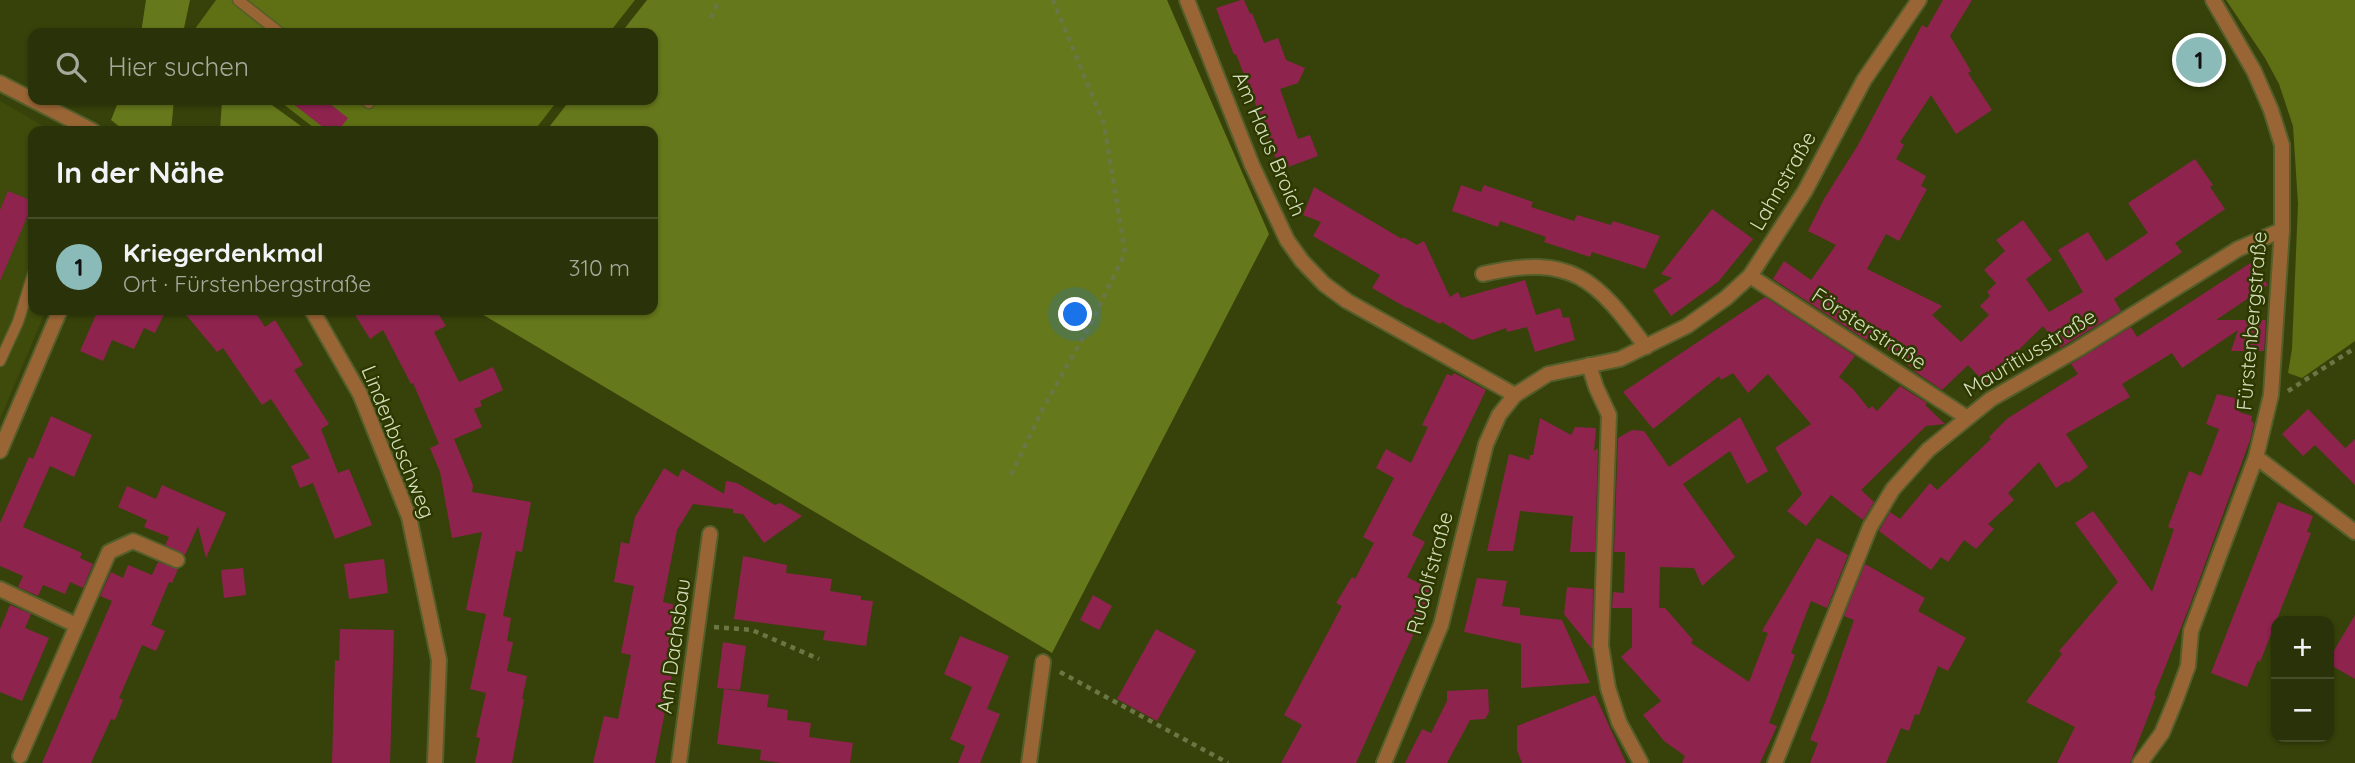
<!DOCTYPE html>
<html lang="de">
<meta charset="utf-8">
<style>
:root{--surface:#293208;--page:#313a12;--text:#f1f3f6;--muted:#a5aa9c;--line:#454d29;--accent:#8bbbb9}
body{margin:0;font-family:Quicksand,sans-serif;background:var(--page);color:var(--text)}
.controls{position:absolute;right:21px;bottom:21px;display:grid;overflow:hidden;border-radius:14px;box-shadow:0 2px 5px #0004}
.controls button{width:63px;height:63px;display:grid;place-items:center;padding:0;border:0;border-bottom:2px solid var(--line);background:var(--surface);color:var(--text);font:35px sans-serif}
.you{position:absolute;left:1076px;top:315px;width:24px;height:24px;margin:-18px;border:5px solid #fff;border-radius:50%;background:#1a73e8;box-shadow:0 0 0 10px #1a73e833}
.badge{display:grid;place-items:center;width:46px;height:46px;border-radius:50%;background:var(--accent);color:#111;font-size:23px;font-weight:700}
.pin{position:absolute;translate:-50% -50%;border:4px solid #fff;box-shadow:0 2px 7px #0006}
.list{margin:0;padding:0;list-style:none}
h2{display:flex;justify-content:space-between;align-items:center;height:91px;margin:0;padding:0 28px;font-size:30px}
h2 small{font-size:23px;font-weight:400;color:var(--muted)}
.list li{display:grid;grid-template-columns:46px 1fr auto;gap:21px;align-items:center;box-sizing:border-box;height:98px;padding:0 28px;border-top:2px solid var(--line)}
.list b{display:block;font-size:26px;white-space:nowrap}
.list p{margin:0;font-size:23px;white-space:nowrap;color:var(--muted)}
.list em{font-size:23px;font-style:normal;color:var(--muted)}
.icon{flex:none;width:38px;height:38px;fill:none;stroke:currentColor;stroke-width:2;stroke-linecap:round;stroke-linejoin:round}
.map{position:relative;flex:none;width:2355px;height:763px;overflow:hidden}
.search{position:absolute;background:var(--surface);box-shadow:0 2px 5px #0004;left:28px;top:28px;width:630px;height:77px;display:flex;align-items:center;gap:18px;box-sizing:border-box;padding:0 24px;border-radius:14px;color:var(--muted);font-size:26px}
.panel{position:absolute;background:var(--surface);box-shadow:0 2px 5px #0004;left:28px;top:126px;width:630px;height:189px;border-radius:14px}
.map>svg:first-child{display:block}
.built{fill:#3e4b0b}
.green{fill:#5e7013}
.forest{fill:#65781b}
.building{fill:#8e234e}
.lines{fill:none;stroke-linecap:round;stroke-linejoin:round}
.service-casing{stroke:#535e2a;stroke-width:13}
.minor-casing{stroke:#535e2a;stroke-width:18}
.path{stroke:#6b7645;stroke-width:4.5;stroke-dasharray:5 5;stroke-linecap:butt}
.service{stroke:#996535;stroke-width:10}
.minor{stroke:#996535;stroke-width:14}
.labels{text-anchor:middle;stroke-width:5;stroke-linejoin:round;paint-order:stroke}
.street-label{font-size:21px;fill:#d2ddb9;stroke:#2d3800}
</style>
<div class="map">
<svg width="2355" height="763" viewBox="0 0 2355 763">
<rect width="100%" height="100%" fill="#37420a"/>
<path class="built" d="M0,101L52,131H33V310H46L0,419Z"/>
<g class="green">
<path d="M216,0H635L609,33H192Z"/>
<path d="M2226,0H2355V341L2302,378L2288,373L2292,349L2298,204L2293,126L2279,84L2265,58Z"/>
<path d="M278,100H558L534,131H318Z"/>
</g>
<g class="forest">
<path d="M146,0H190L183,33H141Z"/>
<path d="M647,0H1167L1269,234L1052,653L475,310H653V131H546L570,100H653V33H621Z"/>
<path d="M119,100H174L171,131H125L111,120Z"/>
<path d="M222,100H265L308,131H220Z"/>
</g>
<g class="building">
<path d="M1241,0H1244L1250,14L1252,13L1264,43L1278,38L1286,60L1305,68L1298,83L1280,89L1298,139L1310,135L1318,156L1280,170L1264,127L1261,128L1254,109L1257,108L1236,54L1234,55L1216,8Z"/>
<path d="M1943,0H1972L1950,36L1971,71L1968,73L1992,110L1956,134L1931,95L1900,142L1904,145L1896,159L1926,176L1921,186L1927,189L1899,241L1886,234L1867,269L1942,306L1932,315L1961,342L1989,315L1980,306L1990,296L1987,292L1996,283L1984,270L2005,251L1996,240L2023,220L2052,260L2026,279L2049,312L2083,292L2058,250L2088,232L2106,261L2148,233L2128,203L2195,159L2213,185L2210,187L2225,209L2175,243L2182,252L2114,299L2121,311L2060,348L2043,326L1985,383L1968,365L1942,390L1914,371L1915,370L1869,336L1866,340L1773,279L1784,261L1811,280L1836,245L1808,231L1824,199L1858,145L1922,25L1927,28Z"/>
<path d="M288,100H325L348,118L338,131H328Z"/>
<path d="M1461,185L1481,192L1484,185L1533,202L1531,207L1574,221L1577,215L1611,225L1613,221L1660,236L1645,269L1592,252L1590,257L1544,242L1546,237L1500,221L1498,227L1452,211Z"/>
<path d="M1314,187L1402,239L1403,237L1417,245L1424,241L1450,297L1458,292L1461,298L1525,280L1536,315L1560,308L1563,318L1569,317L1575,340L1535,352L1527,327L1507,332L1506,328L1472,340L1442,322L1440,324L1407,307V308L1372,288L1380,275L1313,236L1321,222L1303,215Z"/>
<path d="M8,191L33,201V203L0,281V210Z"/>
<path d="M1712,209L1753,239L1718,282L1671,316L1653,290L1672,278L1661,274Z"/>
<path d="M2252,262L2268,285L2216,320H2266L2264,351H2231L2238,330L2182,368L2172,353L2122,384L2130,397L2066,434L2088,467L2068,483L2067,481L2056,488L2039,462L2008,493L2014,500L1988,524L1994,529L1976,549L1964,540L1948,562L1941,557L1931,570L1879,531L1890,512L1900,519L1930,483L1937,490L1991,439L1989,437L2008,418L2078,374L2071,364L2131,327L2137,337Z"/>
<path d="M1765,297L1855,356L1839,377L1853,389L1869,409L1872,406L1877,411L1900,386L1927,403L1925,405L1945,424L1926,426L1861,490L1874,502L1863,520L1831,495L1806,526L1787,511L1802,494L1775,448L1811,424L1768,374L1748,393L1733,373L1721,380L1719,376L1653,429L1623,392Z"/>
<path d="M98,310H166L155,333L144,328L134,349L112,340L103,361L80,351Z"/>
<path d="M182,310H254L265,327L275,320L303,365L294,370L329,424L321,429L338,473L349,469L372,525L335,539L313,483L300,488L291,466L310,458L271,399L262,405L223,348L217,352Z"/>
<path d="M352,310H436L446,326L434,332L459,382L493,367L503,390L480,401L482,406L474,409L482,427L454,439L473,485L472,492L531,502L522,552L516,551L503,616L511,618L507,641L513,642L507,671L527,676L522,699H524L512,763H475L480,738L476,737L486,693L470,689L486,614L466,610L482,532L452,538L440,472L430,448L439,444L425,411L413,383L411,384L383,330L370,339Z"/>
<path d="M1454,373L1486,390L1460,444L1412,535L1425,542L1407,577L1435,592L1422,615L1356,763H1281L1302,725L1284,715L1342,606L1336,603L1352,577L1355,579L1374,543L1363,537L1394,478L1376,468L1386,449L1411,463L1428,427L1422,425L1447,374L1452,376Z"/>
<path d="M2217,394L2243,400L2239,412L2252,416L2251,421L2254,423L2250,440L2190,605L2154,695L2156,696L2130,763H2057L2075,727L2026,702L2062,654L2059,651L2118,582L2075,523L2093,511L2152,592L2174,529L2168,527L2189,471L2201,476L2219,429L2206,424Z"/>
<path d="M2308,409L2345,448L2339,454L2355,439V485L2315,445L2303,456L2282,434Z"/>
<path d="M51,416L92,435L74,477L50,466L23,527L82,553L80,558L93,564L83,588L70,582L65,594L43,585L38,596L18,587L23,576L0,566V523L29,457L33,459Z"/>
<path d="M1740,417L1768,471L1747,484L1730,451L1683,484L1735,557L1702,586L1694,568L1660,567L1659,608H1665L1693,640L1691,643L1749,682L1768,633L1762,631L1817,538L1848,555L1827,608L1811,601L1791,653L1795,655L1769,723L1777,726L1760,763H1682L1685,756L1664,741L1643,715L1661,701L1621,657L1632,647V608H1612L1613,592L1624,593L1625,552H1614L1618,438L1632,430L1644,431L1669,467Z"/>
<path d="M1540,418L1571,435L1575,427L1596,428L1594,451L1598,448L1595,552H1570L1573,516L1520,511L1513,551H1487L1509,454L1529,460L1530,455H1533Z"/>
<path d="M664,468L678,477L682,469L724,494L726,481L737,483L775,505L780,503L802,516L764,543L743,514L733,513V509L693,504L677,530L663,602L679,606L665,674L672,675L655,763H593L604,716L618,719L631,655L621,653L634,586L614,582L621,542L629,544L635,517Z"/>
<path d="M162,485L226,513L206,558L198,526L185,555L165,545L169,537L144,527L147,520L118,507L127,486L156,499Z"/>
<path d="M2278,502L2313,516L2307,532L2311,533L2260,662L2258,660L2247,687L2211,673Z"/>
<path d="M743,556L787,565L786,573L832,579L830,591L861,596V600L873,601L866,646L823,640L825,631L734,619Z"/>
<path d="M384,559L388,593L349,599L344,564Z"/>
<path d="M158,562L178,569L172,583L169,582L151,625L165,631L156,651L142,645L119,698L123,700L115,720L111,719L91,763H42L112,601L100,596L111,572L123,578L128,565L152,575Z"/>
<path d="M1865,564L1925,598L1918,611L1966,638L1948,671L1938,666L1919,715L1915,714L1909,731L1901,728L1886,763H1810L1818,743L1810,740L1826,700L1854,620L1844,616Z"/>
<path d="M243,568L246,595L224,598L221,570Z"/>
<path d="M1477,578L1507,581L1502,606L1520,608V615L1562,620L1590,683L1521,688V644L1464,632Z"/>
<path d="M1567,587L1593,589L1592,649L1564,614Z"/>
<path d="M1093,595L1112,606L1099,630L1080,620Z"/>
<path d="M10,605L31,614L25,628L49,638L22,701L0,692V629Z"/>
<path d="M2355,615V679L2329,664V659Z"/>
<path d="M340,629L394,630L390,763H332L335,660L339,661Z"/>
<path d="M1156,629L1196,651L1157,721L1117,699Z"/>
<path d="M960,636L1009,656L987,709L1000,714L980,763H958L965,746L950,739L972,687L944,674Z"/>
<path d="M723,642L746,646L740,690L717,688Z"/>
<path d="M724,689L769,695L767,707L788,710L787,720L811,723L809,737L853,743L850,763H781L760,760L761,750L717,744Z"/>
<path d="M1488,689L1489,712L1485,719L1470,720L1447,763H1405L1422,729L1431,733L1447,701V691Z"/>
<path d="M1595,695L1626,763H1522L1517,750V726Z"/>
</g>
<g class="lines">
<g class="service-casing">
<g id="service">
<path d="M238,0L280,33"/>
<path d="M365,100L369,103"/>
<path d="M0,361L18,322L33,274"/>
</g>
</g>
<g class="minor-casing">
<g id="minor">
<path d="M1187,0L1252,165L1287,240L1302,261L1324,284L1347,301L1515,395"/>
<path d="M0,83L93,131"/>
<path d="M1483,274C1572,253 1596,279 1646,347"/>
<path d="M1750,276L1966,417"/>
<path d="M312,310L360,394L409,517L439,660L435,763"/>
<path d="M1589,365L1596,387L1609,415L1601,646L1608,688L1619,722L1641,763"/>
<path d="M0,451L60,310"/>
<path d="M2256,457L2355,532"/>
<path d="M0,589L76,625"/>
<path d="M20,756L109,552L133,541L177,560"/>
<path d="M679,763L710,534"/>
<path d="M1029,763L1043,662"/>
<path d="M1384,763L1441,625L1486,444L1499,415L1515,395L1548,374L1620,359L1687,326L1726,298L1750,276L1805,191L1864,80L1919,0"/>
<path d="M1775,763L1870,527L1893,489L1928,450L1991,399L2078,349L2238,249L2282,230"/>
<path d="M2140,763L2162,733L2176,699L2188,666L2191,631L2256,457L2271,395L2282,230V145L2271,110L2254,71L2213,0"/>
</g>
</g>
<g class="path">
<path d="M711,18L719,0"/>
<path d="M2288,391L2355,348"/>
<path d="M1011,475L1042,410L1089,327L1125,253L1104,124L1053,0"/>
<path d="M714,627L752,630L819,659"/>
<path d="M1060,672L1228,763"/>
</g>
<use href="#service" class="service"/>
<use href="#minor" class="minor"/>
</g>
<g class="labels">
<g class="street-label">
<text transform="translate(1269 144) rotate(67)" y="7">Am Haus Broich</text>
<text transform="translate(1783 181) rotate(-60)" y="7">Lahnstraße</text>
<text transform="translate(2252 321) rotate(-85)" y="7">Fürstenbergstraße</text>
<text transform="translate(1869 329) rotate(33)" y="7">Försterstraße</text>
<text transform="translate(2030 353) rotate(-31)" y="7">Mauritiusstraße</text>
<text transform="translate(398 442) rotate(68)" y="7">Lindenbuschweg</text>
<text transform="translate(1430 573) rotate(-75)" y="7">Rudolfstraße</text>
<text transform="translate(674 646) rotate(-82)" y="7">Am Dachsbau</text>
</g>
</g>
</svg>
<div class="controls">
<button>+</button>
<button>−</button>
</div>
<div class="you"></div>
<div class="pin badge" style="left:2199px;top:60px">1</div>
<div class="search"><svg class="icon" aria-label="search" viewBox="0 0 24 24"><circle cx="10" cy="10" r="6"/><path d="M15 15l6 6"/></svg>Hier suchen</div>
<section class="panel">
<h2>In der Nähe<small></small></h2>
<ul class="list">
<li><span class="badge">1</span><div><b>Kriegerdenkmal</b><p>Ort · Fürstenbergstraße</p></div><em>310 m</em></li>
</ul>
</section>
</div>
